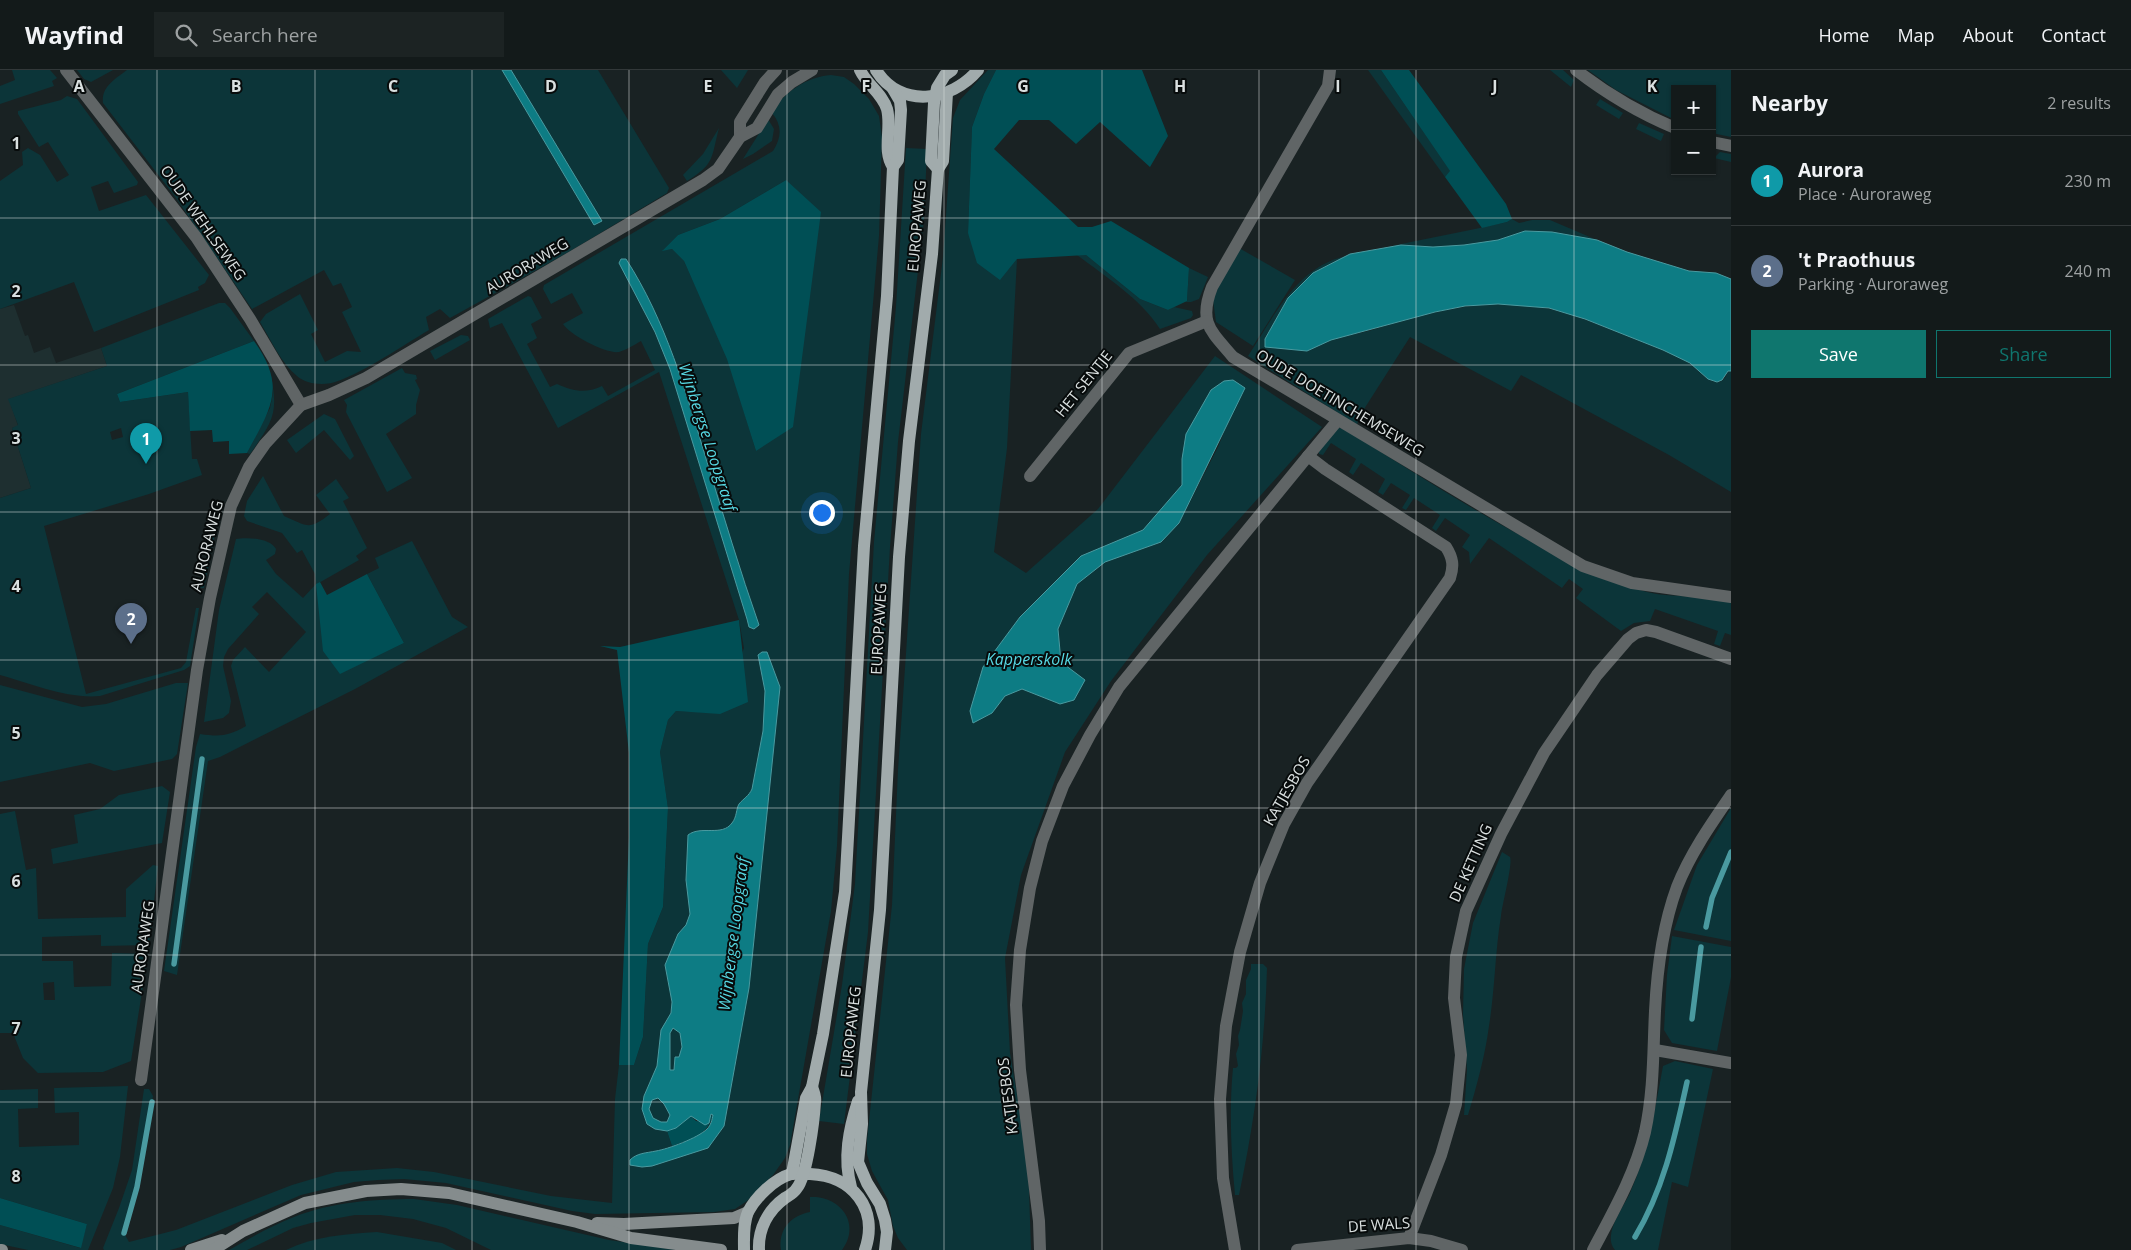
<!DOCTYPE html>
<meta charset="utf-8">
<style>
:root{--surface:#131a1a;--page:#1c2323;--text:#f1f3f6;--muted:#9da1a2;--line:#323839;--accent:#0f766e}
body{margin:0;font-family:"Open Sans",sans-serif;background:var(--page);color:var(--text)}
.controls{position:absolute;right:15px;top:15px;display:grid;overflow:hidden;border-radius:0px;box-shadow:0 1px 4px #0004}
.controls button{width:45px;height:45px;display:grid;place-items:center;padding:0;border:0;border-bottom:1px solid var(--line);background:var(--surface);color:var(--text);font:25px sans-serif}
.you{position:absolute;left:821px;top:442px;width:18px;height:18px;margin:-12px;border:4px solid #fff;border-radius:50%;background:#1a73e8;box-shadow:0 0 0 8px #1a73e833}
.badge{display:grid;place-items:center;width:32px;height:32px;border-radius:50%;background:var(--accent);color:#fff;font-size:16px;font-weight:700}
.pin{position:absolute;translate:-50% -41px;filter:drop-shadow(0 1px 2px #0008)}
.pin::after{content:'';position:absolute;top:26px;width:18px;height:15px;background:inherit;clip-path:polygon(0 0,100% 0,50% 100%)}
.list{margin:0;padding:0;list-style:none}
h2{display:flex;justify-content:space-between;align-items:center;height:65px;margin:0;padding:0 20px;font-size:21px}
h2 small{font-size:16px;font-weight:400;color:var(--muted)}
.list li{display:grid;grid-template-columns:32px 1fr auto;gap:15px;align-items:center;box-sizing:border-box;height:90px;padding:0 20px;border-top:1px solid var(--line)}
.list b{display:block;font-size:19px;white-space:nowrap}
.list p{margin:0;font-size:16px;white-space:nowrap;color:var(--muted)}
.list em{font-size:16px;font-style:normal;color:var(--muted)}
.actions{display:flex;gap:10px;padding:15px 20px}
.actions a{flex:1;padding:11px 0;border:1px solid var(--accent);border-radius:0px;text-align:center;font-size:18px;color:var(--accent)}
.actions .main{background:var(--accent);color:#fff}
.icon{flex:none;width:28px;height:28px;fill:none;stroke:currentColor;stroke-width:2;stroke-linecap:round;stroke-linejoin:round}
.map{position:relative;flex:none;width:1731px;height:1180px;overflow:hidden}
header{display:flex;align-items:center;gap:30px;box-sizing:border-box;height:70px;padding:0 25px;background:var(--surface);border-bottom:1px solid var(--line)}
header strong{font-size:24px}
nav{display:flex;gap:28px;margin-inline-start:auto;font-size:18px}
.search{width:350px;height:45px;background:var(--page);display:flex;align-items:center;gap:12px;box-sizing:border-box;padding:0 18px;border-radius:0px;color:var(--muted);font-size:19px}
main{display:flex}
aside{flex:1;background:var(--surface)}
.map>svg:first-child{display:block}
.built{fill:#1e2f30}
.green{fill:#0c3539;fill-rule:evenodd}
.forest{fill:#004f55}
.water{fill:#0d7c84;stroke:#4a9aa0;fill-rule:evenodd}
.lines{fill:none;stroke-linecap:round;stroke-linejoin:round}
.stream{stroke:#4a9aa0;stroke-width:5.5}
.street{stroke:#606566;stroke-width:12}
.secondary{stroke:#858c8d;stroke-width:12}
.primary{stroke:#a1abac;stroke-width:12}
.grid{fill:none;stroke:#dae0e0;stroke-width:1;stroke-opacity:0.55}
.labels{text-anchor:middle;stroke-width:4;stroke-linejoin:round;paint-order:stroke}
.street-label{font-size:15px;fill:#dae0e0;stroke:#070b0b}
.water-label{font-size:16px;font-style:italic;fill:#57d8e3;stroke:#070b0b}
.grid-label{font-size:16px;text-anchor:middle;font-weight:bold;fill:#dae0e0;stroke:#070b0b;stroke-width:4;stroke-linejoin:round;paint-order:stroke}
</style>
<header>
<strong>Wayfind</strong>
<div class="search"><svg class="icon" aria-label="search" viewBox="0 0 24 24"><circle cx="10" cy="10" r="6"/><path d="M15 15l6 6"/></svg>Search here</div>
<nav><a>Home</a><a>Map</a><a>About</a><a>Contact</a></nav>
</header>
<main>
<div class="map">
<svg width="1731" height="1180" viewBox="0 0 1731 1180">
<rect width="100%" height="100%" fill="#192223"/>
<path class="built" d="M14,235L25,266L28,265L34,283L50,277L56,293L101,278L107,296L9,329L18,356L12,358L31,418L0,428V239Z"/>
<g class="green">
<path d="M12,0H50L57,8L52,11L54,16L0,34V16L15,10Z"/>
<path d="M77,0H113L91,12L84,9Z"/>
<path d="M127,0H502L594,155L601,150L511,0H598L669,118L667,123L567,183L450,248L440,239L426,247L429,260C402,276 366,301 338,311C326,316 307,315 297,306C281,293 271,270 260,252L266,244L300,224L318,260L311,264L325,292L347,281L361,282L342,242L352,237L341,213L333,216L324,200L252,239L176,128L103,33C101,17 115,9 127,0Z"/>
<path d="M721,0H748L737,18Z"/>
<path d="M988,0H996L984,24L972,57L968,163L1000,209L1017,189L1007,378L994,482L1026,503L1098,439L1215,286L1322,357L1207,485L1111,611L1065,682L1021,805L1005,888L1010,983L1028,1090L1031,1180H907L898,1168L893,1156L888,1130L872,1101L867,1084V1070L892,835L898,700L921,364L943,187L953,48L960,30ZM1233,340L1218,377L1179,453L1161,472L1105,492L1077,514L1058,559L1061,592L1060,634L1022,619L1005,626L992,643L973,652L983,597L1020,547L1081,486L1143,460L1182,415V389Z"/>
<path d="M1368,0H1381L1451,102L1445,107Z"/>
<path d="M1550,0H1563L1574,10L1571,17Z"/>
<path d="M1588,0H1731V67L1712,63V19H1675V50L1616,20Z"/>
<path d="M831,5L844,7L854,14L869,29L879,46L882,67L879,166L849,504L837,776L831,841L790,1075L785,1088L773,1105L747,1131L735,1139L714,1142L595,1144L572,1141L446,1113L404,1109L378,1110L354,1112L301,1125L181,1177L170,1180H104L103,1178L119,1138L132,1100L144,1019H149L153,1026L137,1117L124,1163L129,1172L176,1160L292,1115L336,1102L397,1098L434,1102L551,1126L612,1133L615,1029L619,995H634L643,967L648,874L663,837L668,738L660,682L668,650L676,641L720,643L744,578L739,550L659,302L558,358L502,253L490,258L488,249L528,226L531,227L542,248L531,254L537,268L527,274L550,317L557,314C573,321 585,324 602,316L608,326L655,300L641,271C634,275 626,280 619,282C606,284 570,265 563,254L583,243L572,223L551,234L543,219L544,215L773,81C782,67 782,55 772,43C783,22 807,7 831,5ZM786,110L756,381L728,289L684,191L672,179L663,180L678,165L720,149ZM767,582L780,617L749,918L724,1056L708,1078L646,1082L657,1081L672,1076L667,1061L655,1059L644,1026L657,996L665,952L671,943L672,932L665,895L678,864L686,855L690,844L686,810L688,765C701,755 722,767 732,753C737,747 736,739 739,734C743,729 749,726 752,719L763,661L765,621L758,585Z"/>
<path d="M67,26L77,29L138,112L137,115L114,123L108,111L91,117L99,141L146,125L209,205L205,213L198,217L199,220L94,262L74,212L0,239V111L23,95L22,82L28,78L40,85L57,112L69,105L48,72L39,77L18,44V41L61,30Z"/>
<path d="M1600,29L1623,43L1619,49L1596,35Z"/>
<path d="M768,49L774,59L772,71L753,84L743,89Z"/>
<path d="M1639,53L1664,64L1661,71L1636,59Z"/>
<path d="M719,58C711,88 715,94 687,111L683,105L703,84Z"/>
<path d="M906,78L927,79L924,149L898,372L890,477L868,862L844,1054L819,1051L842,915L855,814L874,472L896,237Z"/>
<path d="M1720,82L1731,84V92L1714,88Z"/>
<path d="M1512,149L1519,153L1532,150H1550L1597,170L1552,162L1525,161L1498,170L1464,175L1433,177L1401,175L1374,180C1418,170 1463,162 1507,152Z"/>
<path d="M1239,178L1295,210L1253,276L1216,252L1213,230L1221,210Z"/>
<path d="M1077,185H1086L1140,229L1168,240L1174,237L1192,241L1193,245L1191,248L1160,259C1140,228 1106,207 1077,185Z"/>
<path d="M1346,186L1313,203L1307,281C1315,277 1323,272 1331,270C1344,265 1359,264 1372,260C1446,237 1510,221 1586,250C1620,263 1656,275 1688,292C1697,297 1704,310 1715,312C1723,313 1726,307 1728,301H1731V422L1669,385L1521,305L1511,321L1410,267L1359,347L1357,355L1248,286C1274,247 1296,197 1346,186Z"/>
<path d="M1189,198L1208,207L1199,229L1191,232H1184L1187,231Z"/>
<path d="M219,233H225L230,238L254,271L117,324L120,332L188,322L192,389H197L202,405L149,424L44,456L86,624L181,598L186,592L196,538H199L190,596L184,600L100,626C67,629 32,614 0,605V428L31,418L12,358L18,355L8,329L107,296L101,278ZM121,358L123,367L112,370L110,362Z"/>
<path d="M461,265L468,266L470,270L435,290L430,281Z"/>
<path d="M402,298L405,303L416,305L417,309L415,310L420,320L416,335V344L386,364L412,408L387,422L346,342L347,335L344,330Z"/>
<path d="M270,302C279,342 274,350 250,384L247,383L270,338L273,323Z"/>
<path d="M324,344L335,349L354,386L350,390L324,360L296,383L287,370Z"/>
<path d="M1336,358H1343C1437,417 1532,480 1637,519C1666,530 1701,523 1731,531V565L1725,563L1720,576L1714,574L1718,561L1655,539L1650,551L1634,553L1621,561L1576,528L1583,519L1569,509L1562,518L1489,468L1470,494L1469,482L1462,477L1470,465L1445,448L1436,461L1432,458L1440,445L1414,428L1406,440L1402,438L1410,425L1391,413L1383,425L1378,422L1385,409L1361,393L1353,405L1349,402L1356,389L1331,373L1323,385L1319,384V380Z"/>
<path d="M263,406L284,446C308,456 308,461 330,444L316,425L336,409L349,428L343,431L367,478L356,486L359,490L317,514L340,603L404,573L367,504L379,498L375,488L412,471L452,547L468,557L355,619L220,687L208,691L177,905L164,901L196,677L200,664C221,667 228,666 246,656L231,596L233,590L245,577L269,602L306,562L267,522L252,537L259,544L228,579L224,587L223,596L231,631L229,643L223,648L204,652L219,540L236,469C247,467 270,468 276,479L275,484L266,490L276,504L303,528L316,514L315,504L302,480L297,483L282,463L247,451L244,446L247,431Z"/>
<path d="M211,463L215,464L204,518H200Z"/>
<path d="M176,613H188L177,684L172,689L114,701L90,693L0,712V615L82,637L106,634Z"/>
<path d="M162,716L170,722L162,773L53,794L51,779L78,773L74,745L100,739L119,725Z"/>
<path d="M1731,738V871L1674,860L1697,795Z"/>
<path d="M15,741L26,800L36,798L38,849L126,847V819L153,795L158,796L149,875L101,876V865L42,867V891H73L74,917L111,916L112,883L148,884L131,991L103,1002L38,1003L23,988L13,963H0V744ZM54,912L55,930H44L43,913Z"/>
<path d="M1502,782L1510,787C1513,794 1502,835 1501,846C1495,882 1495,919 1489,956C1485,986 1477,1015 1468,1045H1464L1467,1000L1463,944L1464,899L1473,853Z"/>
<path d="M1672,866L1731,877V907L1717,981L1672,973L1664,960L1667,905Z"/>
<path d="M1251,894H1263L1267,898C1265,975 1255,1049 1239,1125H1235C1231,1082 1229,1040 1233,998H1236L1238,996L1236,984L1239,975L1238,966L1240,960L1243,941L1242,933L1246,924V910L1251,899Z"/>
<path d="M673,958L680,963L682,977L679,987H675L674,1000H669L670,963Z"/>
<path d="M1675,991L1713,999L1688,1117L1672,1112L1658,1180H1615C1602,1165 1623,1138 1630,1123C1648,1083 1655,1039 1663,996Z"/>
<path d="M128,1016L120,1087L113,1118L88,1180H28L0,1174V1155L80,1178L87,1154L0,1128V1020L38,1019V1038L18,1039L19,1077L79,1075V1042L55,1043L54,1018Z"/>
<path d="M658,1028L664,1034L670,1045L667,1052H661L653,1048L649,1039L652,1030Z"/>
<path d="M810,1127C840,1125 862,1154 842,1180H781C778,1160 790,1146 810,1142Z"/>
<path d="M414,1129L457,1135L609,1170L677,1180H491L446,1158L413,1149L380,1145H355L311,1153L293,1158L247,1180H229C250,1168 271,1156 294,1147C332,1132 373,1129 414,1129Z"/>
<path d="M377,1162L442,1173L456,1180H286C315,1166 346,1164 377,1162Z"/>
</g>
<g class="forest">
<path d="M996,0H1142L1168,66L1150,97L1100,52L1076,74L1049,50H1019L994,79L1078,157H1092L1111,151L1189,198L1187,231L1168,240L1140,229L1086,185L1017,189L1000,210L977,193L968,163L972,57L984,24Z"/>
<path d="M1381,0H1409L1506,134L1512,149L1507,152L1482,158L1445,107L1450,101Z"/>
<path d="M786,110L821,142L793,357L756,381L727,289L684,191L672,179L662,181L678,165L720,149Z"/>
<path d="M254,271C287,317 271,338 247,383L229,384V371L213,372L212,360L190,361L188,322L120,332L117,324Z"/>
<path d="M367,504L404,573L340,604L323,581L316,514L320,512L327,525Z"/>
<path d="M739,550L748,632L720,644L676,641L668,650L660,682L668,738L663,837L648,874L643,967L634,995H619L629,767V683L617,580L600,576L620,577Z"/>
<path d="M712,1044L713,1045C707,1066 692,1069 672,1076L667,1061L676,1058L691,1046L696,1051L709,1053Z"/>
<path d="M0,1128L87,1154L81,1178L0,1155Z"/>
</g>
<g class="water">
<path d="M502,0H511L602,151L594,155Z"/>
<path d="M1525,161L1552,162L1597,170L1627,182L1689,201L1716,203L1731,209V301H1728L1722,310L1717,312L1708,309L1690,293L1663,280L1585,249L1549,238L1498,234L1465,236L1435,242L1331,270L1307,281L1265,277V269L1288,228L1313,203L1350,184L1401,175L1433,177L1464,175L1498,170Z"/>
<path d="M621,189H626C666,251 686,322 707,392C724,447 740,501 759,555L754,559L749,557L747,549L670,299L655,262L619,193Z"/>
<path d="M1233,310L1245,318L1179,453L1161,472L1105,492L1077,514L1058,559L1061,592L1085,610L1074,630L1060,634L1022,619L1005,626L992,643L973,653L970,641L983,597L1020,547L1081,486L1143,460L1182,415V389L1186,364L1211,320L1224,311Z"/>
<path d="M762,582H767L780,617L749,918L724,1056L708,1078L652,1096L642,1097L630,1095V1090C637,1083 646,1083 656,1081C668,1079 698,1068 707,1059C711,1055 712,1050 713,1045L711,1044L709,1053L705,1055L691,1046L676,1058L667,1061L655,1059L647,1054L642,1039L644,1026L657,996L661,960L671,943L672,932L665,895L678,864L686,855L690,844L686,810L688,765C701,755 722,767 732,753C737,747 736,739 739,734C743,729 749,726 752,719L763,661L765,621L758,585ZM673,958L680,963L682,977L679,987H675L674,1000H670V963ZM658,1028L664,1034L670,1045L667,1052H661L653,1048L649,1039L652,1030Z"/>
</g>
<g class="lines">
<g class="stream">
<path d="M1706,857L1712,828L1731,782"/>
<path d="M174,894L202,689"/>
<path d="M1692,949L1701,877"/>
<path d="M124,1163L137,1117L152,1032"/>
<path d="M1635,1167C1664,1119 1675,1066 1687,1012"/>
</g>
<g class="street">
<path d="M66,0L196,167L250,249L301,335"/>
<path d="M1330,0L1328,16L1212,217C1198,253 1211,261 1233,287L1583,496L1632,513L1731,527"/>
<path d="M1576,0C1607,24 1639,43 1675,58"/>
<path d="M740,67V52L765,12L776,0"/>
<path d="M1712,72L1731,76"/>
<path d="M1308,386L1338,350"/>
<path d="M1030,406L1129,283L1207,251"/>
<path d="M1655,980L1731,993"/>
<path d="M141,1010L197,600L210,528L231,436L249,397L265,374L301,335L329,325L366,308L703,110L718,99L740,67L757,58L778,24L792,12L812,0"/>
<path d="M1409,1168L1441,1085L1456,1034L1461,985L1454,928L1456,887L1466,841L1501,764L1544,683L1597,605L1628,569L1636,563L1646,560L1656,562L1731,589"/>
<path d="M1040,1180L1039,1151L1020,1000L1016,935L1020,880L1030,818L1042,771L1063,716L1090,665L1119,617L1308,386L1325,399L1446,477C1453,488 1454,496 1450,508L1307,713L1284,754L1260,813L1240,882L1226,956L1220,1029L1223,1108L1235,1180"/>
<path d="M1297,1180L1409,1168L1431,1171L1462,1180"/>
<path d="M1593,1180C1613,1142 1635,1104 1645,1062C1654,1020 1653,982 1655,941C1657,900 1663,855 1677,817C1690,784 1711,754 1731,725"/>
</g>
<g class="secondary">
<path d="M597,1153L624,1154L734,1148L748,1142"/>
<path d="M0,1180H2"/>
<path d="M191,1180L222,1170"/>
<path d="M213,1180L243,1161L305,1133L366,1121L401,1119L449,1123L577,1152L631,1168L721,1180"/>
</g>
<g class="primary">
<path d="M860,0C867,15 882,23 887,39C892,58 882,81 893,97"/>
<path d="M876,0C900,39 951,32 978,0"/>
<path d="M938,99L931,91L934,33L937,18L945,5L952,0"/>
<path d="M792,1104L806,1028L812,1017L823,964L845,822L864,476L887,226L893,97L898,90L901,40L900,31L893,19"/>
<path d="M851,1117C843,1088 849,1059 858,1031"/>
<path d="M744,1180C744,1168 743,1154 748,1142C756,1127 774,1109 791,1104C797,1103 805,1104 810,1104C853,1106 879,1139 865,1180"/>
<path d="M759,1180C758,1159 768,1140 785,1128C790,1125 794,1123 797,1118C807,1106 814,1050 815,1032C816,1028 814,1022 812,1017"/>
<path d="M885,1180L887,1162L885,1150L880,1134L867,1113L858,1092L862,1054L861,1022L880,840L899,487L909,371L932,184L938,99L943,91L947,23"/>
</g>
</g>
<path class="grid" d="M157,0V1180M315,0V1180M472,0V1180M629,0V1180M787,0V1180M944,0V1180M1102,0V1180M1259,0V1180M1416,0V1180M1574,0V1180M0,148H1731M0,295H1731M0,442H1731M0,590H1731M0,738H1731M0,885H1731M0,1032H1731"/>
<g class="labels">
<g class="street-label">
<text transform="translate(203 153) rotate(55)" y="5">OUDE WEHLSEWEG</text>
<text transform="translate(917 156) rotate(-85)" y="5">EUROPAWEG</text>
<text transform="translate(527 196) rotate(-31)" y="5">AURORAWEG</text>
<text transform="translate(1084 314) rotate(-51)" y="5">HET SENTJE</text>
<text transform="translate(1340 333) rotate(31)" y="5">OUDE DOETINCHEMSEWEG</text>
<text transform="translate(207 476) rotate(-76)" y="5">AURORAWEG</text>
<text transform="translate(879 559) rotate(-87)" y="5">EUROPAWEG</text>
<text transform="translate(1287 721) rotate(-60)" y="5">KATJESBOS</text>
<text transform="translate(1471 793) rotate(-66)" y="5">DE KETTING</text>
<text transform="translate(143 877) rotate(-82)" y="5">AURORAWEG</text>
<text transform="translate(851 962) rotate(-84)" y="5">EUROPAWEG</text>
<text transform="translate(1008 1026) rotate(-97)" y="5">KATJESBOS</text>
<text transform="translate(1379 1155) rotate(-4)" y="5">DE WALS</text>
</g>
<g class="water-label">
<text transform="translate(708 367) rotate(72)" y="6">Wijnbergse Loopgraaf</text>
<text x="1029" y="595">Kapperskolk</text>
<text transform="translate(733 864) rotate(-83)" y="6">Wijnbergse Loopgraaf</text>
</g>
</g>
<g class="grid-label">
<text x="79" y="22">A</text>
<text x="236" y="22">B</text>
<text x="393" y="22">C</text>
<text x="551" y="22">D</text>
<text x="708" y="22">E</text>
<text x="866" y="22">F</text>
<text x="1023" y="22">G</text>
<text x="1180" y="22">H</text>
<text x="1338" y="22">I</text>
<text x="1495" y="22">J</text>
<text x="1652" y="22">K</text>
<text x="16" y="79">1</text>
<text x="16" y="227">2</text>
<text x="16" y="374">3</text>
<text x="16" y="522">4</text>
<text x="16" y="669">5</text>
<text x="16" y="817">6</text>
<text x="16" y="964">7</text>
<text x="16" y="1112">8</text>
</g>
</svg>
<div class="controls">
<button>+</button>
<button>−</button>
</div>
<div class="you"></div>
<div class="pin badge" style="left:146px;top:394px;background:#0f9aa8">1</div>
<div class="pin badge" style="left:131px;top:574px;background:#5c6f8a">2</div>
</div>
<aside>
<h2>Nearby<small>2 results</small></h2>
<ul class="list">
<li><span class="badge" style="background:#0f9aa8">1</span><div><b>Aurora</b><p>Place · Auroraweg</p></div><em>230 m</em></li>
<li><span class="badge" style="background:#5c6f8a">2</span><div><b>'t Praothuus</b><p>Parking · Auroraweg</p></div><em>240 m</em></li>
</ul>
<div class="actions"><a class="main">Save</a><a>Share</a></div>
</aside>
</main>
